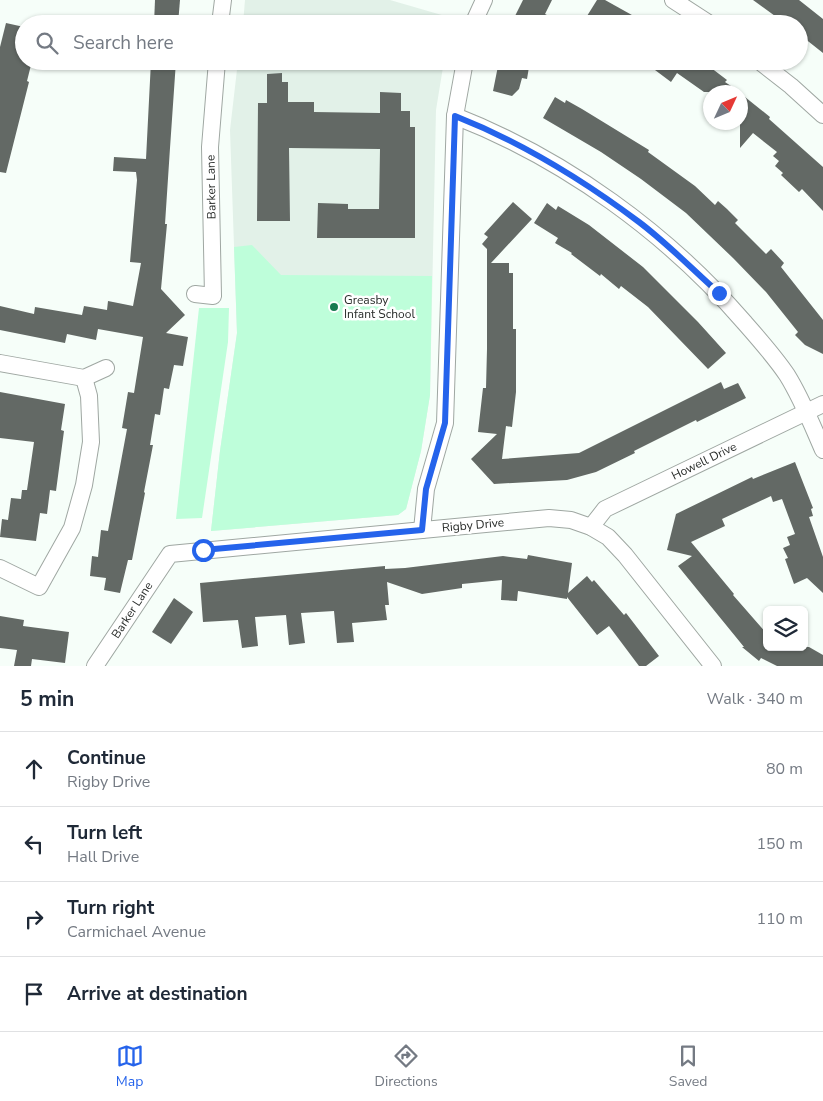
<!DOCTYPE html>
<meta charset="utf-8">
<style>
:root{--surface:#fff;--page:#f6f6f7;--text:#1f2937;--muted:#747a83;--line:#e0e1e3;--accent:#2563eb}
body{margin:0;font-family:"Nunito Sans",sans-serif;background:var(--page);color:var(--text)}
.controls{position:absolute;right:15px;bottom:15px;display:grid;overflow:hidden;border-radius:8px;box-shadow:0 1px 4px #0004}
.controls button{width:45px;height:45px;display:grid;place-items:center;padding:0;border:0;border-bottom:1px solid var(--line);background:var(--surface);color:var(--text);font:25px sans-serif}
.compass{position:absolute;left:703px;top:85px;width:45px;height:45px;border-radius:50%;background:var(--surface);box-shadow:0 1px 4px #0004;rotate:46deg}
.stop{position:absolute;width:15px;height:15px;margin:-11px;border:4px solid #2563eb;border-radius:50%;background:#fff}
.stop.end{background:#2563eb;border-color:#fff;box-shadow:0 1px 5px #0008}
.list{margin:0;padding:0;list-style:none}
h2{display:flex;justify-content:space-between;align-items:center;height:65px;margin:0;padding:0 20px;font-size:21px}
h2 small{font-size:16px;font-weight:400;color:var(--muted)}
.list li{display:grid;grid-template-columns:32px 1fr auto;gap:15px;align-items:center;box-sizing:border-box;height:75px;padding:0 20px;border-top:1px solid var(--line)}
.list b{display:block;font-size:19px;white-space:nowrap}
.list p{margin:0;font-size:16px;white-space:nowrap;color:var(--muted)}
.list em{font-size:16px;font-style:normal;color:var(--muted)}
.icon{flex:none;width:28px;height:28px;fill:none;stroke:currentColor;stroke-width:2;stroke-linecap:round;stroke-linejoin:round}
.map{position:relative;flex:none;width:823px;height:666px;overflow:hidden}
.search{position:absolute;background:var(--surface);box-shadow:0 1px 4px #0004;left:15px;right:15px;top:15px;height:55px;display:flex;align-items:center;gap:12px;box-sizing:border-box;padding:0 18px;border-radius:28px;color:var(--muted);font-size:19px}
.sheet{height:365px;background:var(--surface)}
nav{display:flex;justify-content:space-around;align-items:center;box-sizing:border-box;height:70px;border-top:1px solid var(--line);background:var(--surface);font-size:14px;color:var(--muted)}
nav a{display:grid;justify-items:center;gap:2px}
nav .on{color:var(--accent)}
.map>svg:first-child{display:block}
.built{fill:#e2f1e8}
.green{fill:#befeda}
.building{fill:#636965}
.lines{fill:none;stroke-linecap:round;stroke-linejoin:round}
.minor-casing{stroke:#9fa7a2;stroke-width:18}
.minor{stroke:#fff;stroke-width:16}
.route{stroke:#2563eb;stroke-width:6}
.poi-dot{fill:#197a51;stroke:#fff;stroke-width:2}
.labels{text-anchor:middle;stroke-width:5;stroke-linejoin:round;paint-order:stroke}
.street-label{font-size:12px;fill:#292c2a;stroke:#fff}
.poi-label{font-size:12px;fill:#292c2a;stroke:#fff;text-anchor:start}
</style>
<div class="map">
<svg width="823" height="666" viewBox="0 0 823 666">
<rect width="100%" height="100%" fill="#f6fef9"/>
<g class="built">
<path d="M245,0H390L452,18L451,24H243Z"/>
<path d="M238,61H444L436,110L430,395L421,451L406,509L398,515L211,531L220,451L237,333L230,130Z"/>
</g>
<g class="green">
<path d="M252,245L281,275L432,276L430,395L421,451L406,509L398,515L211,531L220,451L237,333L234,247Z"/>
<path d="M199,308H229L228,342L202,518L176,519Z"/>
</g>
<g class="building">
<path d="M155,0H180L178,24H154Z"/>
<path d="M523,0H552L545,14L564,24H511Z"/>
<path d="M597,0H605L648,24H600L587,16Z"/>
<path d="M753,0H799L823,19V53L799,34V24H786Z"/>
<path d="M6,23L24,27V61H32L27,81L29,82L6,173L0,172V47Z"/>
<path d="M151,61H176L170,148L165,224H167L161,289L185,315L166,333L188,337L183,366L174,365L169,389L164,388L160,415L155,414L150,445H153L144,492L145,493L132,560H128L120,593L104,590L106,578L90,576L92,556L98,557L101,530L108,531L127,429L122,428L128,392L134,393L143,337L98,329L96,340L67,334L65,343L0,330V306L34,314L35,307L82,315L84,306L107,310L108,301L133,306L141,263L130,262L137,180L136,172L113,171L114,157L146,159Z"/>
<path d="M499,61H530L527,79L522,78L519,89L512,96L493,91Z"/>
<path d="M643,61H702L727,80L725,82L740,92H704L677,73L671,82Z"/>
<path d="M282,73V82H288V102H314V112L380,113V92L401,93V111H410V127H415V238H317L318,203L348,204V209H379L380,149L289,148L290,221H257L258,103H267V74Z"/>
<path d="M740,93L770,117L769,119L823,167V211L802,189L799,192L781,175L783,173L775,166L779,161L773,156L777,152L753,133L740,148Z"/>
<path d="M555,97L565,103L566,100L582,109L649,150L648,152L695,186L715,205L718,201L727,209L738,220L735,223L766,254L771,249L784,263L781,267L823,320V354L805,345L795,335L798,332L766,292L733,258L686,213L641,179L601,152L543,118Z"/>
<path d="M513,202L532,219L491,263H509V273H513V329H516V392L512,427L506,426L502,459L579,453L721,382L724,389L738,383L746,398L697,422L696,420L634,451L635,453L596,472L567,480L494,484L471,459L497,434L478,432L483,388H486L487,349V249L482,244L488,237L484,234Z"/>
<path d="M547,203L556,210L558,206L589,225L643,267L698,322L726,353L708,369L648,307L621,286L619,289L601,274L600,276L571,254L572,253L555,243L558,238L534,223Z"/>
<path d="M0,392L65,404L61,430L64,431L56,491L50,490L47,514L40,513L36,541L0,537L2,519L8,520L11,498L21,499L22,490H27L34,442L0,438Z"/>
<path d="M795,462L813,508L811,509L813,516L809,517L823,557V593L807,578L794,584L785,559L788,558L783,548L790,545L787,537L795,534L782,499L773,502L771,496L722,519L725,526L691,542L734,594L733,595L767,634V647H809L823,655V666H777L761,658L759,661L742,647H744L678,566L692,556L667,550L676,514L752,477L753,479Z"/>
<path d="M528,555L572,563L568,593L587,576L592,582L594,580L624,615L626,613L659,656L646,666H639L609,626L597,635L567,597V599L518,591L517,601L501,600L502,580L462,584V588L422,594L387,582L389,605H385L387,620L352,623L354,642L337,643L334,611L301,613L305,643L289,645L286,615L255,617L258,646L242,648L238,620L203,622L200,583L385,566V569L405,568L503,556L527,559Z"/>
<path d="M174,598L193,612L171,644L152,632Z"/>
<path d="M0,616L24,620L23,626L69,632L65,663L32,659L31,666H14L17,650L0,648Z"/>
</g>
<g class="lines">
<g class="minor-casing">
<g id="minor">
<path d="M673,0L710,24"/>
<path d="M220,24L223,0"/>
<path d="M473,24L484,0"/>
<path d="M759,61L791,86L823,115"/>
<path d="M455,116C565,159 667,233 744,322C759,339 775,357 787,375C802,399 812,425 823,450"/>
<path d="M195,294L213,296L210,147L217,61"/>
<path d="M0,363L84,378L106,368"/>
<path d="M591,527L605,509L823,404"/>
<path d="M422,530L426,489L445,423L455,116L465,61"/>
<path d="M0,568L39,587L72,528L84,485L91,442L89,396L84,378"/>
<path d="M95,666L170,554L549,518L571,520L591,527L608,537L625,555L713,666"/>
</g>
</g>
<use href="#minor" class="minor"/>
</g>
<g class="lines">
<path class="route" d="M203,550L422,530L426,489L445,423L455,116C521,142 583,180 639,222C667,243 693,270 719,293"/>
</g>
<circle class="poi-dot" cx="334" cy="307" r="5"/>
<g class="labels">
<g class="street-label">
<text transform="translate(211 187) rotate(-91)" y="4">Barker Lane</text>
<text transform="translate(704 461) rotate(-26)" y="4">Howell Drive</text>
<text transform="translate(473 525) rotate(-5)" y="4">Rigby Drive</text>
<text transform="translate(132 610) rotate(-57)" y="4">Barker Lane</text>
</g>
<g class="poi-label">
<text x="344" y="304">Greasby<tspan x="344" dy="14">Infant School</tspan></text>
</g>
</g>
</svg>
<div class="controls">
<button><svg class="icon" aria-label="layers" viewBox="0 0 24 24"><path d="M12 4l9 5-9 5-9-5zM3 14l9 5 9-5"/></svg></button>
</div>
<svg class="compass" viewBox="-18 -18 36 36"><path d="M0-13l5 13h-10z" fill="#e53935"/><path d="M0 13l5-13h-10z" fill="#747a83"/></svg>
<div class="stop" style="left:203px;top:550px"></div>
<div class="stop end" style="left:719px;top:293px"></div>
<div class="search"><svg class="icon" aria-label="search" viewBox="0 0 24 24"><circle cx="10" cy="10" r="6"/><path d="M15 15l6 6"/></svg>Search here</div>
</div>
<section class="sheet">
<h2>5 min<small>Walk · 340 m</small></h2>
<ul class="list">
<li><svg class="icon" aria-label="ahead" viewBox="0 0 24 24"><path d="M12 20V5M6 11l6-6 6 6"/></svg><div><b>Continue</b><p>Rigby Drive</p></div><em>80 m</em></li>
<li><svg class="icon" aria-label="left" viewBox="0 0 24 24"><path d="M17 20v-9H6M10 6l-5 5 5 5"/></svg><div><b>Turn left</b><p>Hall Drive</p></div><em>150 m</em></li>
<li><svg class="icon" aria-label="right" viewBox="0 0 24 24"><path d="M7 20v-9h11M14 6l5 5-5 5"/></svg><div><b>Turn right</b><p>Carmichael Avenue</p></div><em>110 m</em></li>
<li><svg class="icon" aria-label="arrive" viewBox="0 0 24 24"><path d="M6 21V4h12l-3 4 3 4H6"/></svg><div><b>Arrive at destination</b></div></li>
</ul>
</section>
<nav>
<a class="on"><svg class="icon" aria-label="map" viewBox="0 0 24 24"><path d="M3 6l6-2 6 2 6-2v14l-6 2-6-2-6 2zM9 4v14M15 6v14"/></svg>Map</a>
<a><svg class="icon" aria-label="directions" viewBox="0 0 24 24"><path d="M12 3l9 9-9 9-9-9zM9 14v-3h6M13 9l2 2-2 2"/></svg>Directions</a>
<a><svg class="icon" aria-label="saved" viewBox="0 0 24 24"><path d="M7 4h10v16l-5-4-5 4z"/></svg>Saved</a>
</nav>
